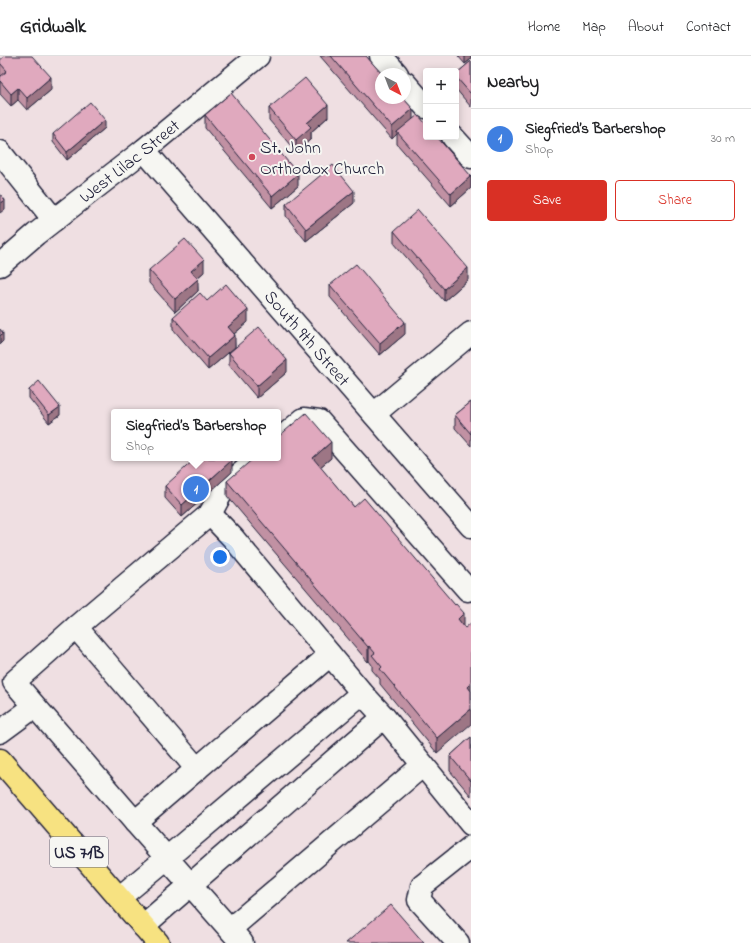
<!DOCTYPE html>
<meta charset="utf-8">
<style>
:root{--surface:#fff;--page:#f6f6f6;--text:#202124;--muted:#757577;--line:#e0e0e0;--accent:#d93025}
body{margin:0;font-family:"Indie Flower",sans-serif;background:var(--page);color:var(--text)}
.controls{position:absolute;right:12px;top:12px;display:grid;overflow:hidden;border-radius:4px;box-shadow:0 2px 10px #0003}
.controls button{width:36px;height:36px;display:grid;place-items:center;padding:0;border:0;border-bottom:1px solid var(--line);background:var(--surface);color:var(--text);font:20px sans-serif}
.compass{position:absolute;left:375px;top:12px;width:36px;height:36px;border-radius:50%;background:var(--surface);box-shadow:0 2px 10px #0003;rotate:138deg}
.you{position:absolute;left:220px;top:501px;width:14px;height:14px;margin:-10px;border:3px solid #fff;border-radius:50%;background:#1a73e8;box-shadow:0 0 0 6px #1a73e833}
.badge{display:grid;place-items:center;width:26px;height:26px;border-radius:50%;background:var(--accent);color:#fff;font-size:13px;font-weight:700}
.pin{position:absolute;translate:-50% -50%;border:2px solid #fff;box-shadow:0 1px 4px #0006}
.popup{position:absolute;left:111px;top:353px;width:170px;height:52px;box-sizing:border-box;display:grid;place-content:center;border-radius:4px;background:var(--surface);filter:drop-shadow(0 1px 3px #0005);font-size:13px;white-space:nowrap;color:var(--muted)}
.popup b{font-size:15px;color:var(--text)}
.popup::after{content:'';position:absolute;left:50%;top:100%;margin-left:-8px;border:8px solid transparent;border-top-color:var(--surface)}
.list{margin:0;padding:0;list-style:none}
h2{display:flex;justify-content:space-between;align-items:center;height:52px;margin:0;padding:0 16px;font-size:17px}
h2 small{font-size:13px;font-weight:400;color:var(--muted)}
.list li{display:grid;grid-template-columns:26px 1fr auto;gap:12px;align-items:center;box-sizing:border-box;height:60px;padding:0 16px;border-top:1px solid var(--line)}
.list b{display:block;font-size:15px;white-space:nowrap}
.list p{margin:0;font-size:13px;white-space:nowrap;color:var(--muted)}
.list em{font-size:13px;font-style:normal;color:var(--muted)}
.actions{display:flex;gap:8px;padding:12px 16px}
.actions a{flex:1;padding:9px 0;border:1px solid var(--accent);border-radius:4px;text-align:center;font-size:14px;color:var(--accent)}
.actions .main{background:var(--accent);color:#fff}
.map{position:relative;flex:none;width:471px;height:887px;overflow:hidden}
header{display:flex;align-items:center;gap:24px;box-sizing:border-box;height:56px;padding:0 20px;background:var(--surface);border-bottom:1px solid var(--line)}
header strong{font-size:19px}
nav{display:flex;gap:22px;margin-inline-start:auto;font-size:14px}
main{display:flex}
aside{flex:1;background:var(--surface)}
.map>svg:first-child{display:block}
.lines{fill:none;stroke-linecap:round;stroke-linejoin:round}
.minor-casing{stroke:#22223b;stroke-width:25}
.major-casing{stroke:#22223b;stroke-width:25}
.minor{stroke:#f6f6f2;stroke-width:22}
.major{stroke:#f7e281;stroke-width:22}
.wall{fill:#c191a3;stroke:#22223b}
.shaded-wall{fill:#9d7685;stroke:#22223b}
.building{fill:#e0a9be;stroke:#22223b}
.poi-dot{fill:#d1495b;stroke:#f6f6f2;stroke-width:1.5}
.labels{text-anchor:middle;stroke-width:4;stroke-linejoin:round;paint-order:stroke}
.shield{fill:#f6f6f2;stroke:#626272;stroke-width:1}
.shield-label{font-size:17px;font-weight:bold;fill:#22223b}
.poi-label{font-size:18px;fill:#22223b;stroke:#f6f6f2;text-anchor:start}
.street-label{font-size:18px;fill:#22223b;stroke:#f6f6f2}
</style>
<header>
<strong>Gridwalk</strong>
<nav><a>Home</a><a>Map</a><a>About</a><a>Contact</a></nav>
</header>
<main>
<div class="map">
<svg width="471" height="887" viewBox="0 0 471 887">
<rect width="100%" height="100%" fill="#efdfe2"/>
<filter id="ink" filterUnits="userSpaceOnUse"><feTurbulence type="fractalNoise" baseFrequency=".025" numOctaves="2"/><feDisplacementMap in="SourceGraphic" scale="8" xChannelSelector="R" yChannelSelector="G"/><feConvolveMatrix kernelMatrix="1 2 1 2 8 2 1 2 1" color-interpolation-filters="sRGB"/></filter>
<g filter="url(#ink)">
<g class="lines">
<g class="minor-casing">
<g id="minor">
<path d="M381,0L397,18"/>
<path d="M405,27L426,51"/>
<path d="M453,81L471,101"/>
<path id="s1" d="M144,94L471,470"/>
<path d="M0,96L54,164"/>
<path id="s2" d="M0,209L36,178L144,94L258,0"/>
<path d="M374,358L471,277"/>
<path d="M278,385L304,363L319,365L468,534"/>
<path d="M210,458L233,482L362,637L384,661L471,768"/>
<path d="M76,571L197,713"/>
<path d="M0,676L34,651"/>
<path d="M135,766L330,599"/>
<path d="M119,842L167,802L362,637"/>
<path d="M143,870L384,661"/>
<path d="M230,873L423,709"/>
<path d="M242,887L135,766L14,626L76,571L210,458L224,432L259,402"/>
<path d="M458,887L419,844L422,830L471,791"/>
</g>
</g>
<g class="major-casing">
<path id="major" d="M0,704L158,887"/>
</g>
<use href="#minor" class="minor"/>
<use href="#major" class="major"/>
</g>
<g class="wall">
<path d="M320,0H366L413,63L471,120V132L451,150L397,88V78L392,83Z"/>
<path d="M458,0H471V3L465,8Z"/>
<path d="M0,4L51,34L27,54L18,44L11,50L0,38V22L1,20L0,19Z"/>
<path d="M471,5V51L456,33V18Z"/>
<path d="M269,52L328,61L311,76V83L296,96L269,64Z"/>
<path d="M205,59L298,130L272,152L205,72Z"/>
<path d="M105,72L67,104L53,86V78Z"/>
<path d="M354,147L306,185L286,160V148Z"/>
<path d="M394,175L468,224L444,245L394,187Z"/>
<path d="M149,214L204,216L197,222L198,235L175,256L149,227Z"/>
<path d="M330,229L405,278L380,299L330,241Z"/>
<path d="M207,245L248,266L234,278L235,291L208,314L173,273V261Z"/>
<path d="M229,297L287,316L257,342L229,309Z"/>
<path d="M29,334L60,359L49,367L29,342Z"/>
<path d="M471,346V390L455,372V359Z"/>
<path d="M331,402L320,411L354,451L455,549L437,697L380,628V623L372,614V609L369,605L368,606L227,440V425Z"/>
<path d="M232,416L182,461L165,442V430Z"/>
<path d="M471,681V740L450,715V700Z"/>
</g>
<g class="shaded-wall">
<path d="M465,0H471V3L465,8Z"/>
<path d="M51,21V34L27,54V42Z"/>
<path d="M18,32V44L11,50V38Z"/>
<path d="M328,49V61L311,76V83L296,96V84L307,67Z"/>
<path d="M413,53V65L397,76V78L392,83V71Z"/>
<path d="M105,64V72L67,104V96Z"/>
<path d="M298,118V130L272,152V140Z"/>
<path d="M471,120V132L451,150V138Z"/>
<path d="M354,135V147L306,185V173Z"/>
<path d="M5,144V153L0,157V148Z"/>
<path d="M204,204V216L191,227V215Z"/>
<path d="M468,212V224L444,245V233Z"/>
<path d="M198,223V235L175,256V243Z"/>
<path d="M248,254V266L228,283V271Z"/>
<path d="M405,266V278L380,299V287Z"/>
<path d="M3,277V285L0,288V280Z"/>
<path d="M235,279V291L208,314V302Z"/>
<path d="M287,304V316L257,342V330Z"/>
<path d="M60,351V359L49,367V359Z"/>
<path d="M331,386V402L313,417V402Z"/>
<path d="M232,404V416L182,461V449Z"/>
<path d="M464,557V572L458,563Z"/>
<path d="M369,590V605L368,606V591Z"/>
<path d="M471,628V643L468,631Z"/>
<path d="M471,653V668L437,697V682Z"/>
</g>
<g class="building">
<path d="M5,0H32L51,21L27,42L18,32L11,38L0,25V21L7,15L0,7V4Z"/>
<path d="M331,0H366L382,18H381V42H403L413,53L392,71Z"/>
<path d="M471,5V38L456,21V18Z"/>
<path d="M305,22L328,49L307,67L311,71L296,84L269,52Z"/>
<path d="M231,37L298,118L272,140L205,59Z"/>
<path d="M90,46L105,64L67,96L53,78Z"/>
<path d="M418,59L426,68V81H437L471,120L451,138L397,76Z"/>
<path d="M333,109L354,135L306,173L286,148Z"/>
<path d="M0,138L5,144L0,148Z"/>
<path d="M418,154L468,212L444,233L394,175Z"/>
<path d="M185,183L204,204L191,215L198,223L175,243L149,214Z"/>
<path d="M356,208L405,266L380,287L330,229Z"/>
<path d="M226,228L248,254L228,271L235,279L208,302L173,261L200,237L207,245Z"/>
<path d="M259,271L287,304L257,330L229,297Z"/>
<path d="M0,273L3,277L0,280Z"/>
<path d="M39,325L60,351L49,359L29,334Z"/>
<path d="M471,346V378L455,359Z"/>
<path d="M306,357L331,386L313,402L354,451L364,442L455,549L456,548L464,557L458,563L465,572L471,567V628L468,631L471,635V653L437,682L380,613L382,611L372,599L375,597L369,590L368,591L227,425L254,402H278V381Z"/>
<path d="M196,402H230L232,404L182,449L165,430Z"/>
<path d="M471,681V725L450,700Z"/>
<path d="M391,849L424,887H346Z"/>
</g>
</g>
<circle class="poi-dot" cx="252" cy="101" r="4"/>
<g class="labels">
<rect class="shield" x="50" y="781" width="58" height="30" rx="3"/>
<g class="shield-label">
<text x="79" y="802">US 71B</text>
</g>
<g class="poi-label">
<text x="260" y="97">St. John<tspan x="260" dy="21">Orthodox Church</tspan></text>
</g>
<g class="street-label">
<text dy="6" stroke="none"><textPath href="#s2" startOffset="166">West Lilac Street</textPath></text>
<text dy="6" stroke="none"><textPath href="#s1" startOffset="249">South 9th Street</textPath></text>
</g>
</g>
</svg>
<div class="controls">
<button>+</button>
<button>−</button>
</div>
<svg class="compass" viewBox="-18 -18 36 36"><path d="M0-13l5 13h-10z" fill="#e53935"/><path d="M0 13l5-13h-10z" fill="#757577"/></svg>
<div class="you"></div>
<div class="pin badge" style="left:196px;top:433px;background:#3f7fe0">1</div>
<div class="popup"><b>Siegfried’s Barbershop</b>Shop</div>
</div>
<aside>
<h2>Nearby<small></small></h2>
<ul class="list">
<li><span class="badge" style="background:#3f7fe0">1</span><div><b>Siegfried’s Barbershop</b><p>Shop</p></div><em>30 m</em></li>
</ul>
<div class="actions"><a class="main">Save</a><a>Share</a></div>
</aside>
</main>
